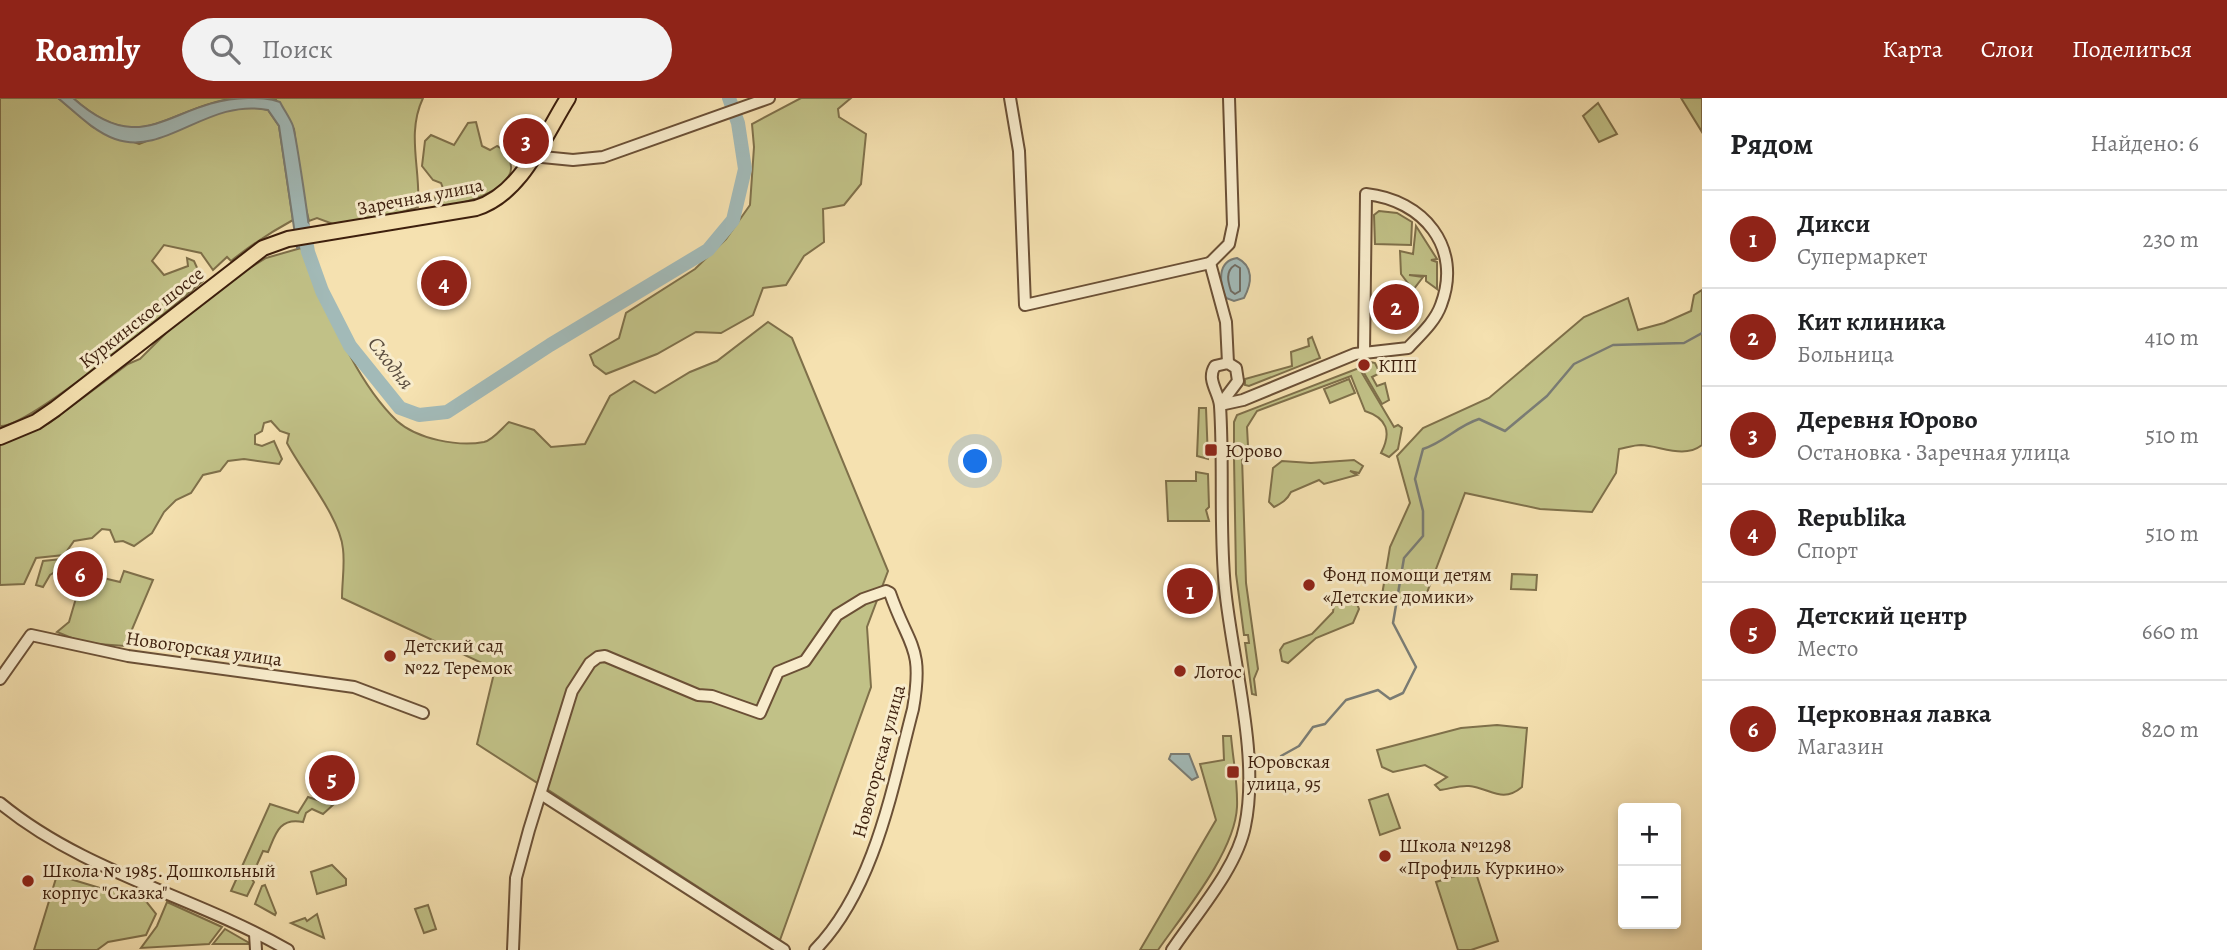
<!DOCTYPE html>
<html lang="ru">
<meta charset="utf-8">
<style>
:root{--surface:#fff;--page:#f2f2f2;--text:#202124;--muted:#757577;--line:#e0e0e0;--accent:#8f2418}
body{margin:0;font-family:Alegreya,serif;background:var(--page);color:var(--text)}
.controls{position:absolute;right:21px;bottom:21px;display:grid;overflow:hidden;border-radius:7px;box-shadow:0 4px 10px #0003}
.controls button{width:63px;height:63px;display:grid;place-items:center;padding:0;border:0;border-bottom:2px solid var(--line);background:var(--surface);color:var(--text);font:35px sans-serif}
.you{position:absolute;left:976px;top:364px;width:24px;height:24px;margin:-18px;border:5px solid #fff;border-radius:50%;background:#1a73e8;box-shadow:0 0 0 10px #1a73e833}
.badge{display:grid;place-items:center;width:46px;height:46px;border-radius:50%;background:var(--accent);color:#fff;font-size:23px;font-weight:700}
.pin{position:absolute;translate:-50% -50%;border:4px solid #fff;box-shadow:0 2px 7px #0006}
.list{margin:0;padding:0;list-style:none}
h2{display:flex;justify-content:space-between;align-items:center;height:91px;margin:0;padding:0 28px;font-size:30px}
h2 small{font-size:23px;font-weight:400;color:var(--muted)}
.list li{display:grid;grid-template-columns:46px 1fr auto;gap:21px;align-items:center;box-sizing:border-box;height:98px;padding:0 28px;border-top:2px solid var(--line)}
.list b{display:block;font-size:26px;white-space:nowrap}
.list p{margin:0;font-size:23px;white-space:nowrap;color:var(--muted)}
.list em{font-size:23px;font-style:normal;color:var(--muted)}
.icon{flex:none;width:38px;height:38px;fill:none;stroke:currentColor;stroke-width:2;stroke-linecap:round;stroke-linejoin:round}
.map{position:relative;flex:none;width:1702px;height:852px;overflow:hidden}
header{display:flex;align-items:center;gap:42px;box-sizing:border-box;height:98px;padding:0 35px;background:var(--accent);color:#fff}
header strong{font-size:33px}
nav{display:flex;gap:38px;margin-inline-start:auto;font-size:24px}
.search{width:490px;height:63px;background:var(--page);display:flex;align-items:center;gap:18px;box-sizing:border-box;padding:0 24px;border-radius:38px;color:var(--muted);font-size:26px}
main{display:flex}
aside{flex:1;background:var(--surface)}
.map>svg:first-child{display:block}
.green{fill:#c1c187;stroke:#7f704a;stroke-width:2}
.water{fill:#a2bab8;stroke:#7a7c74;stroke-width:2}
.lines{fill:none;stroke-linecap:round;stroke-linejoin:round}
.shore{stroke:#706c62;stroke-width:2}
.stream{stroke:#7a7c74;stroke-width:2.5}
.river{stroke:#a2bab8;stroke-width:14}
.minor-casing{stroke:#6b5036;stroke-width:14}
.major-casing{stroke:#3d1f0d;stroke-width:18}
.minor{stroke:#f8eccc;stroke-width:10}
.major{stroke:#f5e1b0;stroke-width:14}
.poi-dot{fill:#8f2418;stroke:#f8eccc;stroke-width:2.5}
.labels{text-anchor:middle;stroke-width:6;stroke-linejoin:round;paint-order:stroke}
.street-label{font-size:19px;fill:#3d1f0d;stroke:#f8eccc}
.poi-label{font-size:19px;fill:#3d1f0d;stroke:#f8eccc;text-anchor:start}
.water-label{font-size:21px;font-style:italic;fill:#5b4e40;stroke:#f8eccc}
</style>
<header>
<strong>Roamly</strong>
<div class="search"><svg class="icon" aria-label="search" viewBox="0 0 24 24"><circle cx="10" cy="10" r="6"/><path d="M15 15l6 6"/></svg>Поиск</div>
<nav><a>Карта</a><a>Слои</a><a>Поделиться</a></nav>
</header>
<main>
<div class="map">
<svg width="1702" height="852" viewBox="0 0 1702 852">
<rect width="100%" height="100%" fill="#f5e1b0"/>
<filter id="stains"><feTurbulence type="fractalNoise" baseFrequency=".00286" numOctaves="4"/><feColorMatrix values="0 0 0 0 .2 0 0 0 0 .09 0 0 0 0 .02 0 0 0 .5 -.17"/></filter>
<radialGradient id="worn" r=".72"><stop offset=".6" stop-color="#630" stop-opacity="0"/><stop offset="1" stop-color="#630" stop-opacity=".3"/></radialGradient>
<g class="green">
<path d="M0,0H58L93,29L139,46C180,30 223,0 268,12L279,28L293,122C271,134 251,147 231,163L227,159L213,172L201,155L164,147L152,163L164,177L188,168L187,160L194,163L203,183C175,207 28,331 0,328Z"/>
<path d="M73,0H234C163,12 140,60 73,0Z"/>
<path d="M266,0H423C406,36 421,71 418,109L393,117L333,126L317,120L309,123L302,94L294,31L276,2Z"/>
<path d="M801,0H851L838,11L839,19L866,36L861,86L844,107L823,111L824,144L804,158L786,187L763,190L753,217L721,235L696,234L657,256L606,276L594,267L590,257L619,240L626,215L695,171L726,141L750,107L754,49L752,26Z"/>
<path d="M1681,0H1702V34Z"/>
<path d="M1598,5L1617,36L1599,44L1583,18Z"/>
<path d="M476,24L482,48L490,52L497,48C504,51 505,53 508,59C526,89 462,108 441,108L434,104L436,96L444,93L441,85L433,82L422,68L425,43L431,37L454,47L468,25Z"/>
<path d="M1379,113L1397,115L1412,124L1411,147L1375,146L1374,117Z"/>
<path d="M1416,128L1437,161L1431,162L1437,164V191L1426,183V178L1409,177L1423,179L1413,192L1401,176L1400,153L1413,156Z"/>
<path d="M301,150C326,205 352,280 397,323C417,341 458,349 484,344C493,342 502,330 509,324L534,332L551,349L585,346L610,298L634,283L655,295L690,274L717,263L768,224L792,240L888,473L867,529L871,589L780,842L477,646L495,571L342,500C342,484 345,467 343,451C340,419 302,374 287,345L289,336L280,333L271,323L264,325L262,333L255,337V346L262,348L274,343L282,361L279,366L244,361L228,363L220,373L203,377L191,395L176,402L164,414L152,435L134,448L123,443L115,444L110,432L102,431L92,440L74,443L64,457L36,460L24,486L0,487V344L49,325L128,266L140,261L168,233L243,174L266,160Z"/>
<path d="M1702,192V347C1684,361 1661,348 1641,347C1634,347 1625,350 1619,351L1616,375L1592,414L1540,411L1465,395L1423,505L1381,503L1390,449L1410,405L1397,358L1423,330L1489,300L1584,219L1628,200L1638,232L1664,225L1691,213L1694,197Z"/>
<path d="M1312,239L1320,260L1249,288L1245,287V281L1292,268L1291,254L1309,248L1308,241Z"/>
<path d="M1367,263L1375,265L1380,275L1372,279L1377,288L1385,285L1389,302L1382,306L1364,275L1370,271Z"/>
<path d="M1359,270L1394,329L1398,327L1402,330L1398,351L1389,359L1381,355C1392,334 1387,320 1365,313L1351,278L1257,313L1247,329L1248,348L1234,349V324L1237,317Z"/>
<path d="M1349,281L1355,295L1330,305L1324,291Z"/>
<path d="M1199,310H1206L1208,361L1197,358Z"/>
<path d="M1234,359H1242L1246,485L1258,571L1254,581L1256,597L1252,596L1245,545H1249L1248,537H1244L1236,476Z"/>
<path d="M1354,362L1363,368L1359,375L1350,373L1357,377L1324,386L1319,382L1291,394C1287,402 1282,405 1274,409L1269,404L1273,370L1282,363L1311,365Z"/>
<path d="M1196,374L1208,376L1209,409L1206,412L1209,423H1168L1166,383H1196Z"/>
<path d="M62,461L75,462L50,477L43,489L36,487L43,463Z"/>
<path d="M124,473L153,482L125,548L84,545L57,534L69,524L79,490L95,489L99,479L120,484Z"/>
<path d="M1512,476L1537,477L1536,492L1511,491Z"/>
<path d="M1347,501L1357,506L1359,511L1353,525L1316,540L1288,565L1282,563L1280,552L1284,546L1312,536L1333,514L1334,507Z"/>
<path d="M1497,627L1527,630L1522,689C1502,706 1490,690 1469,688C1460,687 1449,691 1440,692L1435,687L1447,679L1425,667L1393,674L1382,669L1377,652L1461,630Z"/>
<path d="M1223,638H1231C1233,661 1238,686 1237,709C1235,754 1183,816 1158,852H1140L1216,722L1200,666L1224,662Z"/>
<path d="M1388,696L1400,730L1380,737L1369,702Z"/>
<path d="M308,699L333,707L323,716L312,711L306,715L303,724C278,719 275,738 268,754L263,753L251,780L254,784L247,798L231,793L270,706L298,715Z"/>
<path d="M332,767L346,781V787L317,796L311,774Z"/>
<path d="M1475,772L1498,843L1471,852H1458L1436,784Z"/>
<path d="M57,777L100,790L141,797L156,816L146,837L108,844L97,852H34Z"/>
<path d="M265,787L276,815L275,817L255,806L262,788Z"/>
<path d="M167,804L222,829L209,846L141,850L157,828Z"/>
<path d="M428,807L436,831L424,835L415,811Z"/>
<path d="M317,816L324,840L291,825L305,820L307,823Z"/>
<path d="M225,831L251,846H213Z"/>
</g>
<g class="water">
<path d="M58,0H73C146,65 171,1 248,0C259,0 269,0 280,4C284,12 290,20 293,28C296,39 312,140 310,147L297,150L279,28L268,12C207,0 166,59 115,41C93,33 75,14 58,0Z"/>
<path d="M1237,160C1254,168 1252,185 1244,200L1234,203L1226,200C1219,185 1217,163 1237,160Z"/>
<path d="M1171,656H1189L1198,679L1192,682L1169,661Z"/>
</g>
<g class="lines">
<path class="shore" d="M1235,167L1240,170V193L1235,196L1231,193C1228,184 1225,173 1235,167Z"/>
<path class="stream" d="M1281,658L1299,648L1313,629L1325,626L1346,602L1378,592L1390,601L1403,595L1416,569L1393,525L1404,460L1423,438V413L1415,381L1423,351C1445,344 1457,328 1479,321L1505,333L1547,298L1574,266L1613,247L1684,245L1702,235"/>
<path class="river" d="M304,131L308,154L322,193L350,248L400,310L419,317L447,314L550,247L708,152L733,122L745,71L738,25L729,0"/>
<g class="minor-casing">
<g id="minor">
<path d="M1010,0L1019,53L1025,207L1210,165"/>
<path d="M532,58L573,62L603,59L769,0"/>
<path d="M1210,165L1229,146L1233,127L1229,0"/>
<path d="M1210,165L1226,224L1228,265"/>
<path d="M1220,307L1243,302L1355,256L1408,250C1420,237 1435,224 1441,207C1463,149 1423,102 1366,96L1364,254"/>
<path d="M0,581L31,537L128,558L354,589L423,615"/>
<path d="M541,696L784,852"/>
<path d="M0,705C85,775 194,798 288,852"/>
<path d="M255,836L256,852"/>
<path d="M513,852L516,780L529,732L572,593L590,565L598,559L605,558L698,597L712,598L760,615L778,574L805,563L837,517L863,501L886,493L890,495C909,550 924,547 913,611C892,691 874,792 815,852"/>
<path d="M1172,852C1196,816 1237,770 1245,728C1260,658 1232,562 1225,490C1219,429 1224,369 1220,308C1219,294 1206,282 1215,268L1228,265L1236,270L1238,283L1220,307"/>
</g>
</g>
<g class="major-casing">
<path id="major" d="M0,339L36,324L55,311L263,150L288,141L476,110C522,96 544,38 568,0"/>
</g>
<use href="#minor" class="minor"/>
<use href="#major" class="major"/>
</g>
<g class="poi-dot">
<circle cx="1364" cy="267" r="7"/>
<rect x="1204" y="345" width="14" height="14" rx="3.5"/>
<circle cx="1309" cy="487" r="7"/>
<circle cx="390" cy="558" r="7"/>
<circle cx="1180" cy="573" r="7"/>
<rect x="1226" y="667" width="14" height="14" rx="3.5"/>
<circle cx="1385" cy="758" r="7"/>
<circle cx="28" cy="783" r="7"/>
</g>
<g class="labels">
<g class="street-label">
<text transform="translate(420 98) rotate(-11)" y="7">Заречная улица</text>
<text transform="translate(141 219) rotate(-38)" y="7">Куркинское шоссе</text>
<text transform="translate(204 550) rotate(8)" y="7">Новогорская улица</text>
<text transform="translate(878 663) rotate(-75)" y="7">Новогорская улица</text>
</g>
<g class="poi-label">
<text x="1378" y="274">КПП</text>
<text x="1225" y="359">Юрово</text>
<text x="1323" y="483">Фонд помощи детям<tspan x="1323" dy="22">«Детские домики»</tspan></text>
<text x="404" y="554">Детский сад<tspan x="404" dy="22">№22 Теремок</tspan></text>
<text x="1194" y="580">Лотос</text>
<text x="1247" y="670">Юровская<tspan x="1247" dy="22">улица, 95</tspan></text>
<text x="1399" y="754">Школа №1298<tspan x="1399" dy="22">«Профиль Куркино»</tspan></text>
<text x="42" y="779">Школа № 1985. Дошкольный<tspan x="42" dy="22">корпус "Сказка"</tspan></text>
</g>
<g class="water-label">
<text transform="translate(391 265) rotate(52)" y="7">Сходня</text>
</g>
</g>
<rect width="100%" height="100%" filter="url(#stains)"/>
<rect width="100%" height="100%" fill="url(#worn)"/>
</svg>
<div class="controls">
<button>+</button>
<button>−</button>
</div>
<div class="you"></div>
<div class="pin badge" style="left:1190px;top:493px">1</div>
<div class="pin badge" style="left:1396px;top:209px">2</div>
<div class="pin badge" style="left:526px;top:43px">3</div>
<div class="pin badge" style="left:444px;top:185px">4</div>
<div class="pin badge" style="left:332px;top:680px">5</div>
<div class="pin badge" style="left:80px;top:476px">6</div>
</div>
<aside>
<h2>Рядом<small>Найдено: 6</small></h2>
<ul class="list">
<li><span class="badge">1</span><div><b>Дикси</b><p>Супермаркет</p></div><em>230 m</em></li>
<li><span class="badge">2</span><div><b>Кит клиника</b><p>Больница</p></div><em>410 m</em></li>
<li><span class="badge">3</span><div><b>Деревня Юрово</b><p>Остановка · Заречная улица</p></div><em>510 m</em></li>
<li><span class="badge">4</span><div><b>Republika</b><p>Спорт</p></div><em>510 m</em></li>
<li><span class="badge">5</span><div><b>Детский центр</b><p>Место</p></div><em>660 m</em></li>
<li><span class="badge">6</span><div><b>Церковная лавка</b><p>Магазин</p></div><em>820 m</em></li>
</ul>
</aside>
</main>
